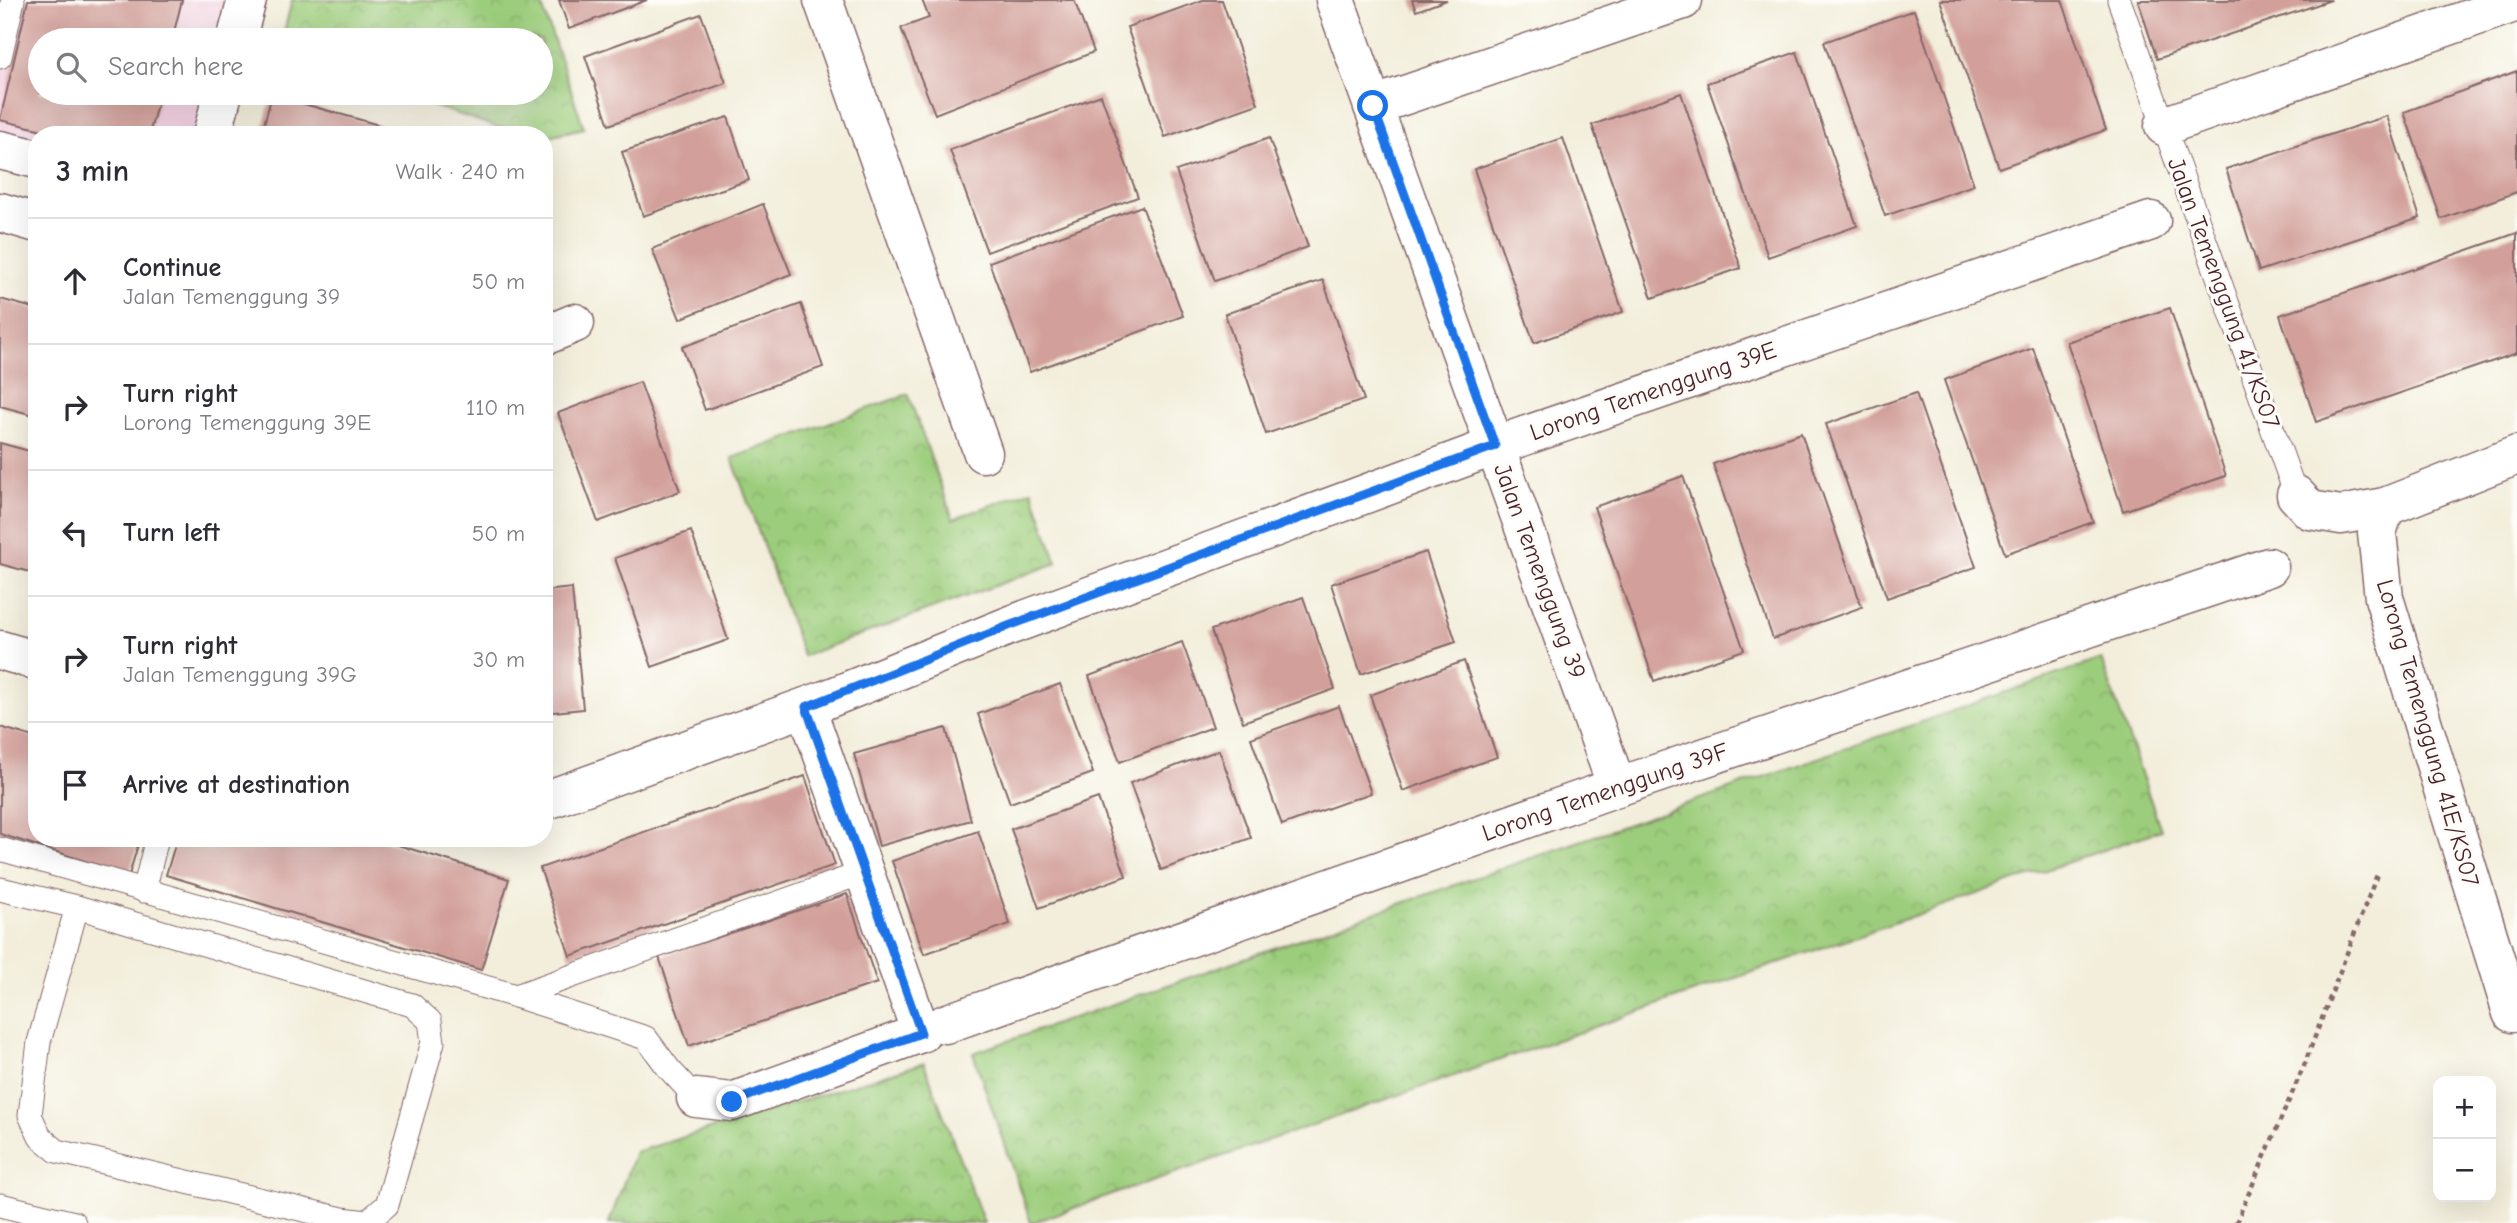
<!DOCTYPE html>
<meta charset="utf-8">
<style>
:root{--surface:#fff;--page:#f2f2f3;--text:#2b2b33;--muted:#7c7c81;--line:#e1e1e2}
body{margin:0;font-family:"Comic Neue",sans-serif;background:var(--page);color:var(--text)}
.controls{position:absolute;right:21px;bottom:21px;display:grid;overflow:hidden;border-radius:14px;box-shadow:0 7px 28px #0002}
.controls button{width:63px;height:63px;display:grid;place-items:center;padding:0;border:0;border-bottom:2px solid var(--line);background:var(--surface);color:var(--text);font:35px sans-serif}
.stop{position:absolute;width:21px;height:21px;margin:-16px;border:5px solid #1a73e8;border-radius:50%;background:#fff}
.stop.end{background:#1a73e8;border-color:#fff;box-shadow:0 2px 7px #0008}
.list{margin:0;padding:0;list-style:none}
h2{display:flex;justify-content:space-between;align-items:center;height:91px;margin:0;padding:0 28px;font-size:30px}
h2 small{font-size:23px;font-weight:400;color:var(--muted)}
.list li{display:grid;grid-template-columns:46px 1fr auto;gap:21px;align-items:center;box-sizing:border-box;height:126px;padding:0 28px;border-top:2px solid var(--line)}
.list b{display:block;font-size:26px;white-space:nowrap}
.list p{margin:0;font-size:23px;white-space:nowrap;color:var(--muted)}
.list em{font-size:23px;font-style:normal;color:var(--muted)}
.icon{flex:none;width:38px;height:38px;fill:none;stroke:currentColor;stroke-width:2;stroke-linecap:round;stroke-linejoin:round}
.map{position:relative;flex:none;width:2517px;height:1223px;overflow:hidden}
.search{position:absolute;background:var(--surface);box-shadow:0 7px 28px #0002;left:28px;top:28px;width:525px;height:77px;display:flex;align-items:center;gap:18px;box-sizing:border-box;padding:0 24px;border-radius:38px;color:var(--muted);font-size:26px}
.panel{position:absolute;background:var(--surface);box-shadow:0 7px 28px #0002;left:28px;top:126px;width:525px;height:721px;border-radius:28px}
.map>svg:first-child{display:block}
.built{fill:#f2cfe1}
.park{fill:url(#park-crowns);stroke:#737654;stroke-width:2}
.building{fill:#d29f9a}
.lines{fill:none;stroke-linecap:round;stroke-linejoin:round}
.lane-casing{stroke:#856769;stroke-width:25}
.street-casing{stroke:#856769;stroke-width:41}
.path{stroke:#856769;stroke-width:4.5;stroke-dasharray:5 5;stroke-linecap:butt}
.lane{stroke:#fff;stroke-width:23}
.street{stroke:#fff;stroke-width:38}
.route{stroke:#1a73e8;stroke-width:9}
.labels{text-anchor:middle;stroke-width:6;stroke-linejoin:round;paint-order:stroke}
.street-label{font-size:24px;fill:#4a1f2b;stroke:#fdfcf7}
</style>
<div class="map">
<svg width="2517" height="1223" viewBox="0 0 2517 1223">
<defs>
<pattern id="park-crowns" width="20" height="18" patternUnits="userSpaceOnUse" patternTransform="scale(1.75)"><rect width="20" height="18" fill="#9ccd7c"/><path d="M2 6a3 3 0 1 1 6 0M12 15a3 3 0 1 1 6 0" fill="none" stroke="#88b06b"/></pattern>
</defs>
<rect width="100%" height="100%" fill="#fdfcf7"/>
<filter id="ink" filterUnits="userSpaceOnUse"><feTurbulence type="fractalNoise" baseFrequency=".0143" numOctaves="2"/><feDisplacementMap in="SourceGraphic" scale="14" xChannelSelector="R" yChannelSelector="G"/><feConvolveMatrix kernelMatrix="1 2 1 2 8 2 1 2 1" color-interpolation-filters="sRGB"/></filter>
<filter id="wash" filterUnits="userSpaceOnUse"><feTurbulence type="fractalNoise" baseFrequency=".00686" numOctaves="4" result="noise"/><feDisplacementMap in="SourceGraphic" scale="28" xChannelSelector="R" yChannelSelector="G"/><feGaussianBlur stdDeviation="1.57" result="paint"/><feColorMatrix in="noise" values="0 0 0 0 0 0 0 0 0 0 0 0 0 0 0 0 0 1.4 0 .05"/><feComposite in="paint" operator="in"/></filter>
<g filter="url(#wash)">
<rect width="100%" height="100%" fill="#f3eedb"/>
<path class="built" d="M0,0H230L219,40H40V93H206L195,135H37V140L0,131Z"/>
<g class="park">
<path d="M292,0H540L584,128L544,137V135H521L394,93H541V40H282Z"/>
<path d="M908,394L953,519L1032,490L1057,563L803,656L732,458Z"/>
<path d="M2101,659L2161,830L1031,1223L973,1053Z"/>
<path d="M924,1063L984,1223H609L635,1152Z"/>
</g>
<g id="blocks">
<g class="building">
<path d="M28,0H182L172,40H40V93H160L149,135H64L0,120Z"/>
<path d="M559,0H647L569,29Z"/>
<path d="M922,0H1074L1094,52L935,114L901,28L929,18Z"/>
<path d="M1203,0H1222L1258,104L1165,137L1127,27Z"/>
<path d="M1412,0H1447L1416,11Z"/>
<path d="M1940,0H2062L2106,130L1999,168Z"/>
<path d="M2138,0H2331L2157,59Z"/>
<path d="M1914,10L1974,185L1885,216L1824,42Z"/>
<path d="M701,14L726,83L609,125L585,56Z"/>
<path d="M1797,52L1857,226L1768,257L1707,83Z"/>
<path d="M2517,71V192L2441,219L2404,112Z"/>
<path d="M1681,93L1741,268L1652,298L1592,125Z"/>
<path d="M272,95L411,134V135H261Z"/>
<path d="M1101,95L1138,197L987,252L950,150Z"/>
<path d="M2387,116L2420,218L2259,271L2226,169Z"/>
<path d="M728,117L749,180L643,216L622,152Z"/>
<path d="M1269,138L1308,247L1215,281L1176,171Z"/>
<path d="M1563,138L1623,312L1534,343L1474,169Z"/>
<path d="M763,204L791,274L680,319L652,249Z"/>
<path d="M1142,206L1183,316L1030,372L989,262Z"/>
<path d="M2517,233V353L2316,422L2280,315Z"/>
<path d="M1323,280L1364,400L1266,434L1225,314Z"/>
<path d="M0,299L37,309V416L0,406Z"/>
<path d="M801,304L823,367L705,410L682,347Z"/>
<path d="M2170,308L2226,476L2123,511L2067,342Z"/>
<path d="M2033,348L2093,522L2005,554L1944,380Z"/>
<path d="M640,382L680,491L598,522L558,413Z"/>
<path d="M1916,393L1976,567L1887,598L1826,424Z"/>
<path d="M1801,433L1862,607L1773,639L1713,464Z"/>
<path d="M0,443L37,453V574L0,564Z"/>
<path d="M1683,476L1744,650L1654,681L1594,507Z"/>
<path d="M691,531L728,640L652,667L615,558Z"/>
<path d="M1426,552L1456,642L1361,674L1331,584Z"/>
<path d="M572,588L583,709L544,713V591Z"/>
<path d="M1303,597L1335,689L1243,722L1211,630Z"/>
<path d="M1182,642L1213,727L1120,762L1089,676Z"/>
<path d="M1464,661L1497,757L1403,791L1370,695Z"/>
<path d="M1060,684L1093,773L1010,803L978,714Z"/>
<path d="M1339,706L1371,793L1282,825L1251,738Z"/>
<path d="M0,727L37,738V838H140L129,875L0,834Z"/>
<path d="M946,728L971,820L879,846L854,754Z"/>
<path d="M1219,750L1251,838L1161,870L1130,783Z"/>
<path d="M805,776L835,865L570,956L540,868Z"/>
<path d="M1098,798L1126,876L1039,908L1011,829Z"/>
<path d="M978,831L1010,924L924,954L892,861Z"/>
<path d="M177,838H375L509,879L481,970L166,875Z"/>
<path d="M847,894L877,983L689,1046L659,957Z"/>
</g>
</g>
</g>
<g filter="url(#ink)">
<use href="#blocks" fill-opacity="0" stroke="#856769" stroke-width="2"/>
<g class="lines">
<g class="lane-casing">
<g id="lane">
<path d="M2119,0L2296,495"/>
<path d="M0,57L13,0"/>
<path d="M0,849L516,996L646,1038L669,1069L696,1098"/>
<path d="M0,889L77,907L412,1005L430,1021L433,1042L387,1205L367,1222L342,1219L57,1151L40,1137L30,1115L39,1042L77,907"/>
<path d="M144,891L157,838"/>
<path d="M516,996L865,872"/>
<path d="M0,1205L74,1223"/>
</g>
</g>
<g class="street-casing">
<g id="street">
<path d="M823,0L983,453"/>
<path d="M1335,0L1617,787"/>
<path d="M236,40L247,0"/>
<path d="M1373,106L1683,0"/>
<path d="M2164,126L2517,2"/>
<path d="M212,135L223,93"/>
<path d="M0,150L37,159"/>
<path d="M0,212L37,223"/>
<path d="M544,336L575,323"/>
<path d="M2296,495L2310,510L2341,515L2385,507"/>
<path d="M0,650L37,661"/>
<path d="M544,801L825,700L1011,625L1495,446L2151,221"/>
<path d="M2512,1013L2384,598L2377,533L2385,507L2517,455"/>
<path d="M945,1024L1617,787L2269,567"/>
<path d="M696,1098L732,1102L921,1033L806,707"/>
</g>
</g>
<path class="path" d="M2236,1223L2303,1068L2378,872"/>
<use href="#lane" class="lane"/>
<use href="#street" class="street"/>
</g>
</g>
<g class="lines" filter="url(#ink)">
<path class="route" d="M732,1102L921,1033L806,707L1011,625L1495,446L1373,106"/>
</g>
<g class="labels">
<g class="street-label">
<text transform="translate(2224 293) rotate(70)" y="8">Jalan Temenggung 41/KS07</text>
<text transform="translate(1653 391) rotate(-19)" y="8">Lorong Temenggung 39E</text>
<text transform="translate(1540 571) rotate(70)" y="8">Jalan Temenggung 39</text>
<text transform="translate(2428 733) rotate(74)" y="8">Lorong Temenggung 41E/KS07</text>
<text transform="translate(1605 792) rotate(-19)" y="8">Lorong Temenggung 39F</text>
</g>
</g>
</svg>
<div class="controls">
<button>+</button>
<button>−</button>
</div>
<div class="stop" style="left:1373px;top:106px"></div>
<div class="stop end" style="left:732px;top:1102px"></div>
<div class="search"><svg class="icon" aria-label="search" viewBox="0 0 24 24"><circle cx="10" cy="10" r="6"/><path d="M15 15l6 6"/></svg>Search here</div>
<section class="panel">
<h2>3 min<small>Walk · 240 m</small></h2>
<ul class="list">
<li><svg class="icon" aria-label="ahead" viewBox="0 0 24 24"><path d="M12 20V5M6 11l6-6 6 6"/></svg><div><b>Continue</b><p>Jalan Temenggung 39</p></div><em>50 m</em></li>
<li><svg class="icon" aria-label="right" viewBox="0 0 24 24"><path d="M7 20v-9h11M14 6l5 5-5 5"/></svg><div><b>Turn right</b><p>Lorong Temenggung 39E</p></div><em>110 m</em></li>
<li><svg class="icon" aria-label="left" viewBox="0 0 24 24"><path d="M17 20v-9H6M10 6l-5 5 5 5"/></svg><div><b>Turn left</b></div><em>50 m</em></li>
<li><svg class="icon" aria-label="right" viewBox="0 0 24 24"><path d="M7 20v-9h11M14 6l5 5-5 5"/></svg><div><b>Turn right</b><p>Jalan Temenggung 39G</p></div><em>30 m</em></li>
<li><svg class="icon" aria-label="arrive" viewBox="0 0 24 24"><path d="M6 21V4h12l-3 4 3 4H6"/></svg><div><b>Arrive at destination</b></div></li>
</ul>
</section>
</div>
